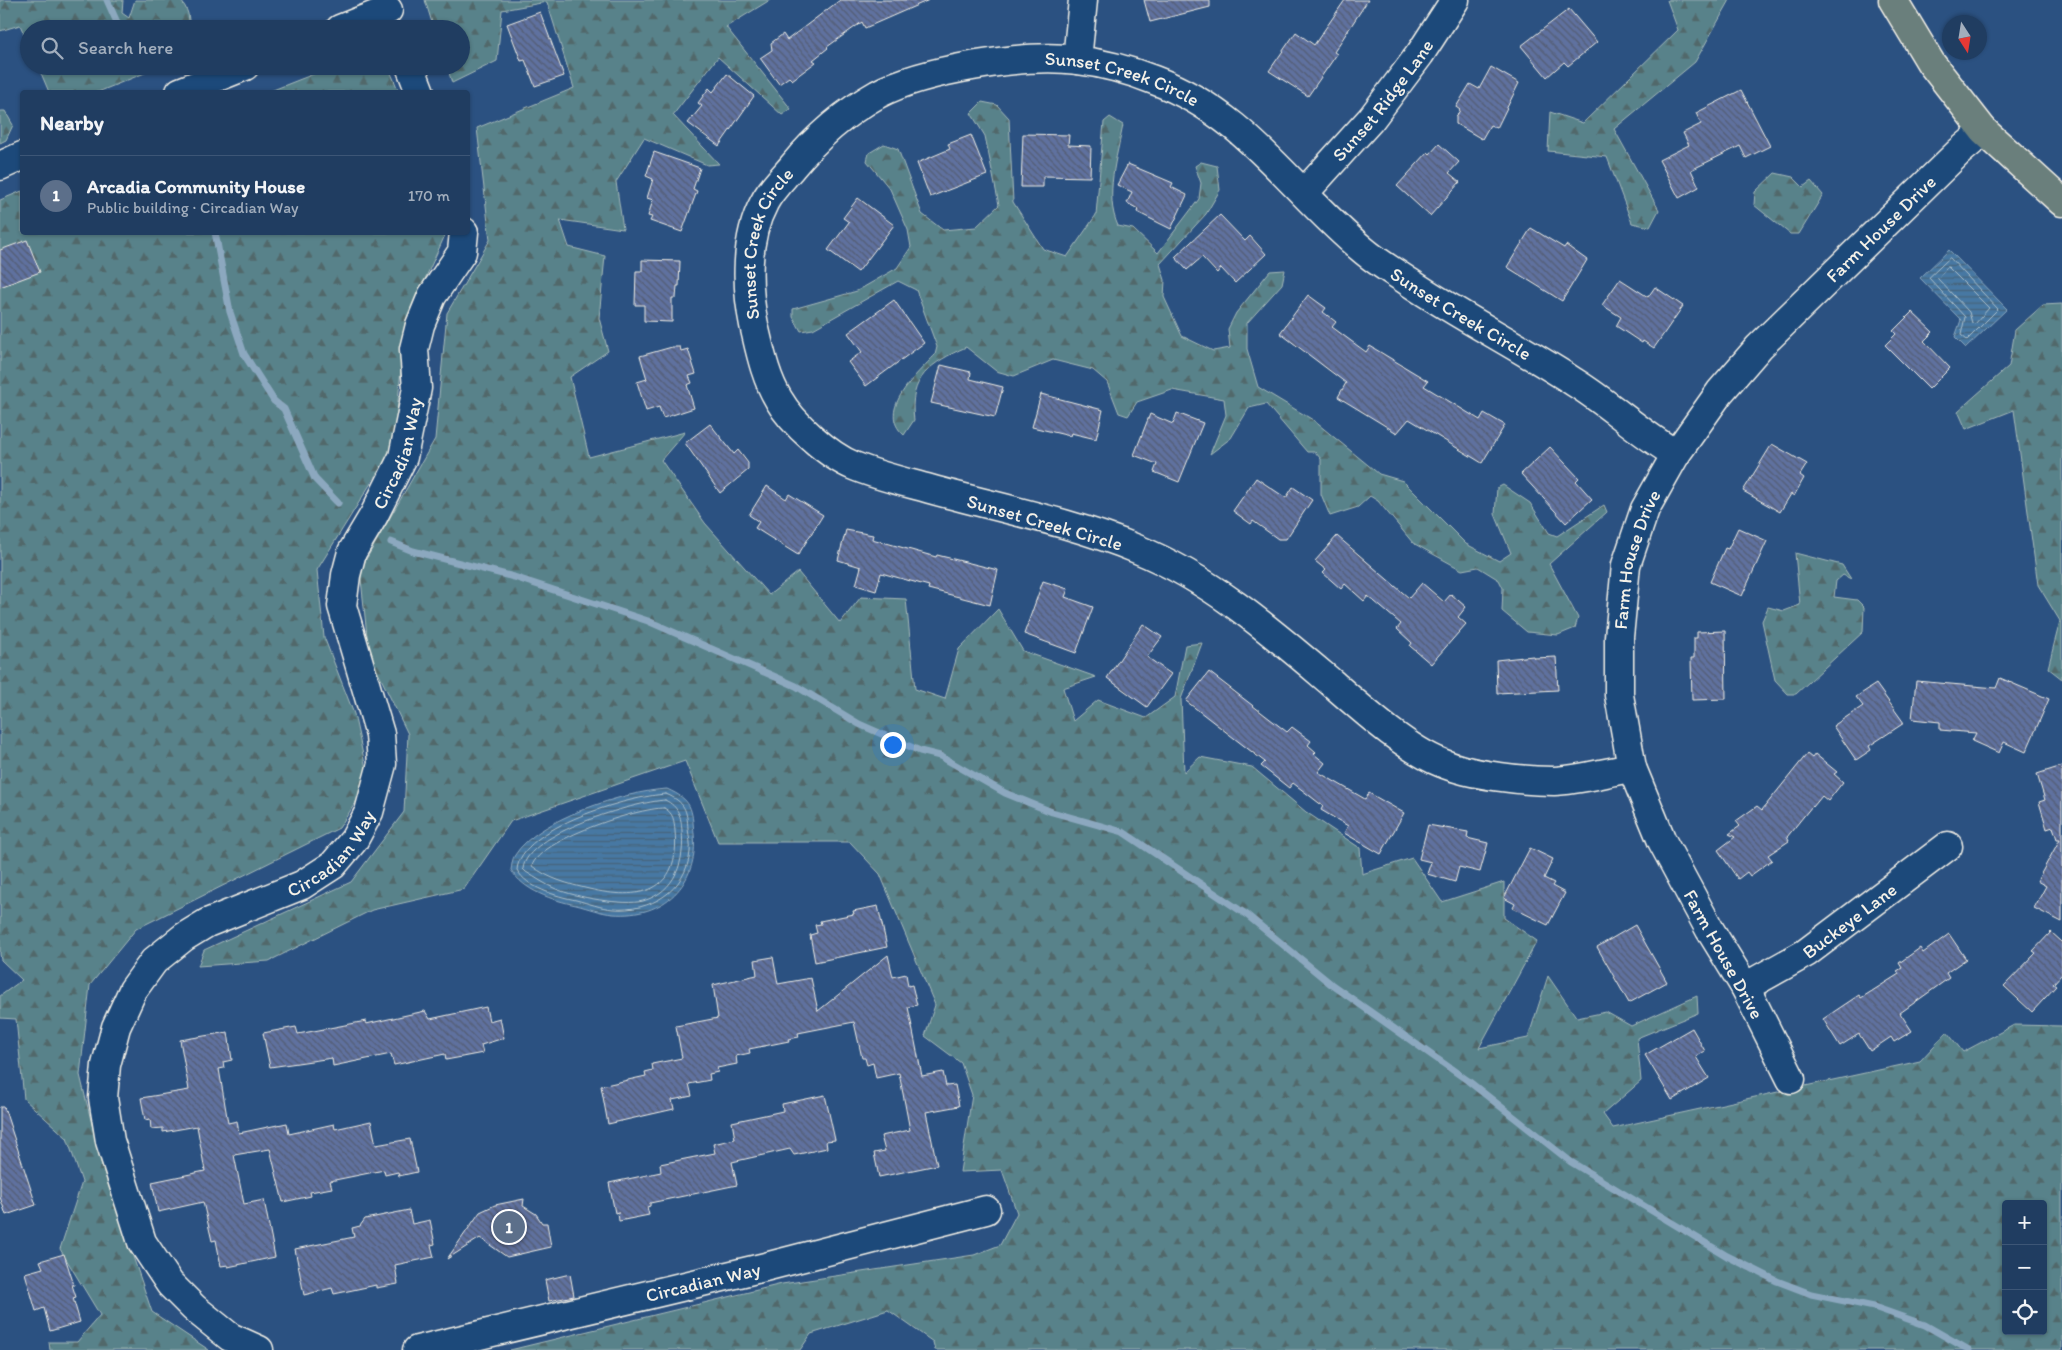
<!DOCTYPE html>
<meta charset="utf-8">
<style>
:root{--surface:#203d61;--page:#2d486a;--text:#f1f3f6;--muted:#a2aebd;--line:#3d5676;--accent:#ea580c}
body{margin:0;font-family:Itim,sans-serif;background:var(--page);color:var(--text)}
.controls{position:absolute;right:15px;bottom:15px;display:grid;overflow:hidden;border-radius:5px;box-shadow:0 1px 4px #0004}
.controls button{width:45px;height:45px;display:grid;place-items:center;padding:0;border:0;border-bottom:1px solid var(--line);background:var(--surface);color:var(--text);font:25px sans-serif}
.compass{position:absolute;left:1942px;top:15px;width:45px;height:45px;border-radius:50%;background:var(--surface);box-shadow:0 1px 4px #0004;rotate:168deg}
.you{position:absolute;left:892px;top:744px;width:18px;height:18px;margin:-12px;border:4px solid #fff;border-radius:50%;background:#1a73e8;box-shadow:0 0 0 8px #1a73e833}
.badge{display:grid;place-items:center;width:32px;height:32px;border-radius:50%;background:var(--accent);color:#fff;font-size:16px;font-weight:700}
.pin{position:absolute;translate:-50% -50%;border:2px solid #fff;box-shadow:0 1px 5px #0006}
.list{margin:0;padding:0;list-style:none}
h2{display:flex;justify-content:space-between;align-items:center;height:65px;margin:0;padding:0 20px;font-size:21px}
h2 small{font-size:16px;font-weight:400;color:var(--muted)}
.list li{display:grid;grid-template-columns:32px 1fr auto;gap:15px;align-items:center;box-sizing:border-box;height:80px;padding:0 20px;border-top:1px solid var(--line)}
.list b{display:block;font-size:19px;white-space:nowrap}
.list p{margin:0;font-size:16px;white-space:nowrap;color:var(--muted)}
.list em{font-size:16px;font-style:normal;color:var(--muted)}
.icon{flex:none;width:28px;height:28px;fill:none;stroke:currentColor;stroke-width:2;stroke-linecap:round;stroke-linejoin:round}
.map{position:relative;flex:none;width:2062px;height:1350px;overflow:hidden}
.search{position:absolute;background:var(--surface);box-shadow:0 1px 4px #0004;left:20px;top:20px;width:450px;height:55px;display:flex;align-items:center;gap:12px;box-sizing:border-box;padding:0 18px;border-radius:28px;color:var(--muted);font-size:19px}
.panel{position:absolute;background:var(--surface);box-shadow:0 1px 4px #0004;left:20px;top:90px;width:450px;height:145px;border-radius:5px}
.map>svg:first-child{display:block}
.forest{fill:url(#forest-firs);stroke:#a6bab9;fill-rule:evenodd}
.water{fill:url(#water-rules);stroke:#8ca8bf}
.lines{fill:none;stroke-linecap:round;stroke-linejoin:round}
.shore{stroke:#aec1cc;stroke-width:1}
.stream{stroke:#8ca8bf;stroke-width:7}
.building{fill:url(#building-back-hatch);stroke:#f4f1e8}
.minor-casing{stroke:#f4f1e8;stroke-width:31}
.major-casing{stroke:#f4f1e8;stroke-width:31}
.minor{stroke:#1f4a7a;stroke-width:28}
.major{stroke:#6b7f7c;stroke-width:28}
.labels{text-anchor:middle;stroke-width:4.5;stroke-linejoin:round;paint-order:stroke}
.street-label{font-size:19px;fill:#f4f1e8;stroke:#1f4a7a}
</style>
<div class="map">
<svg width="2062" height="1350" viewBox="0 0 2062 1350">
<defs>
<pattern id="forest-firs" width="22" height="20" patternUnits="userSpaceOnUse" patternTransform="scale(1.25)"><rect width="22" height="20" fill="#58828a"/><path d="M5 1l3.5 6h-7zM16 11l3.5 6h-7z" fill="#51686b"/></pattern>
<pattern id="water-rules" width="6" height="5" patternUnits="userSpaceOnUse" patternTransform="scale(1.25)"><rect width="6" height="5" fill="#4678a3"/><path d="M0 2.5h6" fill="none" stroke="#476279"/></pattern>
<pattern id="building-back-hatch" width="6" height="6" patternUnits="userSpaceOnUse" patternTransform="scale(1.25)"><rect width="6" height="6" fill="#5f719f"/><path d="M-1 5l2 2M0 0l6 6M5-1l2 2" fill="none" stroke="#545c72"/></pattern>
</defs>
<rect width="100%" height="100%" fill="#2b5181"/>
<filter id="ink" filterUnits="userSpaceOnUse"><feTurbulence type="fractalNoise" baseFrequency=".02" numOctaves="2"/><feDisplacementMap in="SourceGraphic" scale="10" xChannelSelector="R" yChannelSelector="G"/><feConvolveMatrix kernelMatrix="1 2 1 2 8 2 1 2 1" color-interpolation-filters="sRGB"/></filter>
<g filter="url(#ink)">
<g class="forest">
<path d="M0,0H123L122,13L129,18L135,0H180C187,7 191,18 188,29H29V45L20,25L0,31Z"/>
<path d="M425,0H770L726,27L791,109L782,115L718,57L673,115L719,164L707,165L644,138L616,182L623,229L560,220L569,247L605,256L599,318L608,351L570,377L589,457L685,432L661,460L705,523L769,595L798,572L840,623L861,597L906,599L915,689L945,699L959,649L998,609L1023,651L1096,677L1063,688L1073,721L1098,700L1146,718L1175,697L1185,645L1202,643L1181,699L1184,772L1200,757L1252,767L1306,812L1360,848L1362,874L1412,858L1442,902L1504,882V918L1537,941L1479,1048L1528,1038L1548,976L1577,1018L1606,1012L1631,1026L1697,996L1698,1013L1637,1038L1641,1081L1603,1114L1613,1128L1920,1061L1947,1032L1963,1052L2014,1025L2062,1026V1350H935L933,1342L888,1310L811,1334L800,1350H510L782,1284L974,1255L1000,1245L1017,1213L1002,1170L960,1172L972,1095L961,1063L925,1036L935,1005L880,874L850,842H718L685,761L511,821L464,889L372,910L269,961L198,966L204,950L351,882L404,812L408,734L369,654L360,570L435,439L447,313L490,240L477,128L574,88L547,2L502,10L497,61L452,83L447,66H461V29H434ZM2006,1204H2043V1331H2006Z"/>
<path d="M1667,0H1730L1695,62L1614,129L1659,210L1650,227L1632,223L1607,157L1548,151L1550,112L1583,123L1678,30Z"/>
<path d="M38,66H162L98,92H49Z"/>
<path d="M334,66H388L399,92H268Z"/>
<path d="M982,102L997,105L1009,118L1013,202L1043,249L1067,257L1096,215L1104,122L1110,117L1123,125C1117,157 1104,195 1118,226L1133,229L1158,253L1199,199L1201,183L1195,166L1201,162L1217,166L1220,190L1206,214L1160,264L1165,280L1164,297L1182,336L1213,351L1230,348L1228,329L1236,313L1270,271L1285,270L1282,284L1247,323V349L1258,387L1313,420L1379,474L1403,481L1466,544L1499,561L1511,553L1495,514L1497,488L1503,485L1530,503L1549,533L1557,536L1604,505L1607,512L1549,564L1578,618L1575,628L1558,635L1527,632L1502,611L1503,588L1499,580L1478,567L1462,570L1413,543L1378,501L1370,496L1358,507L1330,516L1321,494V459L1315,452H1307L1266,404L1249,408L1231,438L1210,454L1226,415L1224,399L1172,390L1137,402L1128,416L1119,413L1107,382L1093,370L1053,360L1014,376L996,371L966,347C931,363 908,377 914,420L904,435C875,410 918,373 935,355L937,347L916,290L898,281L813,329L801,331L793,317V309L857,291L897,268L911,247L908,230L890,189L867,161L869,153L884,144L898,149L922,214L943,230L976,227L999,205L985,136L971,113Z"/>
<path d="M0,111H5L13,125L6,140L0,143Z"/>
<path d="M1775,173L1793,177L1803,187L1811,181L1823,195L1799,234H1790L1754,205L1755,192Z"/>
<path d="M22,191V232L446,233L405,323L394,446L317,570L324,637L354,714L369,782L339,828L136,929L90,985L80,1075L102,1166L152,1312L209,1350H50L49,1342H77L100,1315L60,1249L82,1182L67,1138L24,1099L16,1019L0,1018V996L22,980L1,960L0,954V200Z"/>
<path d="M2062,304V679L2048,668L2060,621L2038,585L2014,410L1966,429L1958,411L2009,366L2015,330L2043,305Z"/>
<path d="M1795,553L1842,565L1851,579L1843,575L1836,581L1834,597L1857,600L1864,607L1863,632L1796,694H1788L1775,680L1762,621L1768,607L1784,611L1800,605Z"/>
</g>
<g class="water">
<path d="M1949,250L2007,309L1966,348L1955,337L1961,320L1920,278Z"/>
<path d="M667,789C692,800 692,808 694,834C699,884 664,918 613,914C601,913 588,908 576,905C552,900 524,891 511,870C512,865 512,859 515,855C537,819 626,791 667,789Z"/>
</g>
<g class="lines">
<g class="shore">
<path d="M1950,258L1998,309L1967,340L1961,335L1965,317L1929,278Z"/>
<path d="M1948,267L1989,308L1975,324L1972,323L1969,312L1938,279Z"/>
<path d="M666,794C685,802 687,810 688,829C689,836 691,845 690,852C686,891 650,912 613,909C601,908 588,903 576,900C556,896 527,888 517,870C520,827 630,796 666,794Z"/>
<path d="M665,800C679,807 681,816 682,831C685,861 676,891 643,901C624,906 575,897 556,889C546,885 536,878 526,872L523,869C526,833 635,802 665,800Z"/>
<path d="M664,808C674,813 674,821 675,831C681,893 639,901 589,889C568,884 549,879 532,866C539,840 637,808 664,808Z"/>
</g>
<g class="stream">
<path d="M107,0L120,29"/>
<path d="M143,66V67"/>
<path d="M215,232L230,312L244,354L274,401L284,409L315,479L338,503"/>
<path d="M391,542L413,551L514,577L648,621L796,686L859,724L920,751L940,756L1005,793L1052,812L1123,832L1247,915L1331,984L1467,1080L1571,1162L1727,1256L1777,1281L1811,1294L1874,1307L1925,1325L1969,1350"/>
</g>
</g>
<g class="building">
<path d="M840,0H929L865,28L862,22L827,47L828,48L813,60L816,62L792,80L789,77L779,84L760,58L772,50L771,43L783,34L787,40Z"/>
<path d="M1144,0H1210V7L1150,22Z"/>
<path d="M1345,0H1368L1334,52L1337,54L1308,96L1269,71L1296,32L1314,45Z"/>
<path d="M1569,9L1597,42L1568,66L1564,62L1547,77L1521,46Z"/>
<path d="M540,12L564,76L535,86L525,60L521,61L507,24Z"/>
<path d="M1491,67L1519,83L1497,128L1490,125L1482,139L1456,124V117L1460,110L1456,107L1470,84L1479,89Z"/>
<path d="M727,74L754,96L719,146L688,123L702,106L698,103L709,88L713,92Z"/>
<path d="M1741,90L1770,146L1746,158L1740,146L1691,170L1699,187L1679,198L1659,160L1689,145L1683,133L1701,124L1696,113Z"/>
<path d="M1023,134L1069,135L1068,145L1091,146L1090,177L1043,176V187H1021Z"/>
<path d="M971,135L987,175L930,197L917,163L950,149L948,144Z"/>
<path d="M1439,144L1459,162L1449,173L1460,182L1430,216L1397,186L1428,152L1430,154Z"/>
<path d="M654,152L700,168L693,189L697,191L682,232L650,221L652,217L648,216L653,200L647,198L653,179L646,176Z"/>
<path d="M1128,164L1173,183L1171,187L1187,195L1171,229L1137,212L1138,209L1127,203L1132,192L1117,185Z"/>
<path d="M858,198L894,225L858,272L828,250L849,222L843,218Z"/>
<path d="M1220,215L1245,241L1250,236L1266,254L1235,283L1221,268L1217,273L1202,257L1187,270L1175,257Z"/>
<path d="M1531,228L1564,248L1566,245L1587,260L1562,301L1507,267Z"/>
<path d="M27,240L40,272L0,287V250Z"/>
<path d="M642,260L680,261L679,286H677L676,298H672V322L644,321V305H635L636,271H642Z"/>
<path d="M1620,279L1648,297L1655,287L1683,306L1654,348L1643,341L1642,343L1616,326L1621,317L1602,305Z"/>
<path d="M1308,295L1326,308L1323,312L1336,322L1332,327L1366,352L1370,346L1428,381L1424,386L1480,420L1484,413L1505,425L1482,463L1409,419L1397,433L1338,397L1346,383L1280,333Z"/>
<path d="M894,300L924,343L866,386L848,362L862,352L848,333Z"/>
<path d="M1912,312L1933,332L1924,341L1950,368L1929,389L1885,345L1896,334L1893,331Z"/>
<path d="M672,347H680L681,351L688,349L696,374L689,376L692,383L687,385L694,408L663,418L659,407L646,411L637,382L647,379L640,356Z"/>
<path d="M941,365L971,372L970,379L1003,387L995,417L931,403Z"/>
<path d="M1041,394L1103,410L1096,439L1071,433L1070,436L1032,427Z"/>
<path d="M1177,413L1203,423L1179,482L1154,472L1157,464L1134,455L1150,414L1173,424Z"/>
<path d="M710,424L734,454L738,450L748,463V470L720,493L685,443Z"/>
<path d="M1772,444L1807,464L1800,475L1804,478L1794,496L1791,494L1780,512L1743,491Z"/>
<path d="M1550,447L1579,478L1576,481L1592,499L1566,523L1521,474Z"/>
<path d="M1256,478L1286,498L1293,487L1312,500L1286,539H1278L1253,521L1251,524L1233,511Z"/>
<path d="M767,486L786,499L789,494L823,515L798,555L755,528L759,522L749,515Z"/>
<path d="M1738,528L1767,541L1742,596L1710,582L1725,548L1728,549Z"/>
<path d="M846,530L873,535L872,539L936,557L937,555L998,570L990,605L928,589L929,586L881,573L876,591L856,585L861,567L838,560Z"/>
<path d="M1337,536L1409,598L1422,583L1444,602L1451,594L1466,607L1458,617L1466,624L1431,664L1410,646L1412,643L1397,629L1401,624L1368,596L1364,601L1345,584L1341,589L1323,573L1326,570L1315,561Z"/>
<path d="M1043,581L1068,589L1065,597L1093,607L1076,653L1024,634Z"/>
<path d="M1143,624L1162,637L1147,657L1171,674L1147,707L1107,678Z"/>
<path d="M1725,631L1726,699L1692,700L1691,658H1694V638H1697V632Z"/>
<path d="M1533,656L1534,658L1556,657L1558,690L1497,693L1496,660Z"/>
<path d="M1209,672L1287,732L1292,727L1311,741L1308,745L1316,752L1314,754L1325,763L1318,772L1365,799L1369,793L1404,813L1381,854L1344,833L1348,826L1321,810L1323,806L1293,783L1289,788L1261,766L1265,762L1186,701Z"/>
<path d="M2000,678L2049,699L2026,752L2004,742L1999,753L1972,741L1976,733L1940,730V722L1912,719L1916,681L1996,688Z"/>
<path d="M1876,684L1904,723L1869,746L1871,750L1856,760L1833,726L1863,706L1856,697Z"/>
<path d="M1807,754L1812,758L1815,754L1837,772L1834,774L1843,782L1828,801L1822,796L1813,807L1812,806L1787,837L1789,841L1768,855L1772,860L1750,876L1747,872L1738,879L1718,850L1735,837L1729,834L1740,826L1736,821L1757,806L1762,810Z"/>
<path d="M2062,766V922L2034,908L2046,886L2037,881L2060,839H2057L2053,827L2047,829L2039,802L2045,800L2037,774Z"/>
<path d="M1428,825L1468,832L1467,838L1488,843L1480,872L1459,867L1455,882L1427,874L1431,862L1419,859Z"/>
<path d="M1530,848L1553,859L1544,878L1554,883L1552,886L1565,893L1548,925L1513,908L1515,904L1504,898Z"/>
<path d="M878,906L887,947L815,962L810,935L817,933L815,925L821,924L820,921L854,914L853,911Z"/>
<path d="M1635,925L1667,982L1629,1003L1597,947Z"/>
<path d="M2051,932L2062,942V974L2053,984L2056,986L2032,1012L2004,986L2036,953L2033,951Z"/>
<path d="M1949,934L1966,959L1946,973L1949,978L1900,1013L1912,1031L1894,1042L1891,1037L1870,1051L1859,1034L1840,1046L1823,1019L1859,995L1861,998L1899,974L1897,971L1902,968L1899,963L1920,948L1923,953Z"/>
<path d="M888,955L893,977L906,974L908,986L912,985L917,1005L908,1007L922,1076L943,1072L946,1086L955,1085L959,1106L926,1112L937,1165L879,1177L874,1153L885,1151L881,1136L910,1130L899,1073L876,1078L873,1063L867,1065L865,1058H862L854,1022L798,1033L799,1037L788,1039L789,1041L749,1049L750,1053L736,1056L737,1064L717,1068L718,1072L709,1074L710,1080L689,1084L692,1096L672,1100L674,1109L608,1124L601,1086L646,1076L645,1072L653,1070L652,1064L682,1058L676,1026L718,1018L713,985L757,975L755,960L773,957L778,984L811,978L818,1011Z"/>
<path d="M486,1007L489,1021L500,1018L504,1038L481,1045L483,1053L446,1060L445,1054L394,1065L391,1054L333,1066L332,1058L270,1067L263,1033L296,1027L298,1034L366,1021V1024L425,1011L430,1019Z"/>
<path d="M1692,1028L1705,1051L1696,1057L1709,1078L1672,1100L1645,1055Z"/>
<path d="M228,1032L232,1060L223,1062L224,1068L219,1069L228,1123L237,1121L239,1133L287,1123L289,1134L334,1124L335,1129L371,1121L376,1145L410,1139L417,1172L399,1176L398,1172L385,1175L384,1170L330,1181L332,1188L310,1192L311,1196L283,1202L270,1149L234,1155L244,1204L264,1200L275,1257L228,1267V1265L221,1266L216,1240L212,1241L203,1202L158,1212L152,1182L205,1171L197,1126L163,1132V1128L151,1129L150,1119L145,1120L141,1098L189,1090L180,1040Z"/>
<path d="M825,1095L835,1140L826,1141L827,1148L794,1155L790,1149L732,1162L737,1185L650,1203V1206L647,1207L649,1215L619,1221L618,1212L615,1213L609,1183L661,1172L660,1164L715,1153L713,1144L735,1139L732,1122L783,1111L782,1104Z"/>
<path d="M0,1107H4L36,1205L6,1215L0,1197Z"/>
<path d="M524,1199L523,1206L536,1214L542,1223H547L551,1247L507,1257L480,1238L447,1259L480,1212L495,1205Z"/>
<path d="M409,1210L412,1224L430,1220L435,1244L431,1245L434,1257L395,1265L398,1284L376,1288V1285L334,1294L332,1288L304,1295L295,1249L354,1237L352,1228L360,1226L365,1219Z"/>
<path d="M64,1254L74,1285H72L76,1297L73,1298L80,1322L50,1331L44,1308L36,1311L25,1273L43,1268L40,1261Z"/>
<path d="M570,1274L574,1296L549,1301L545,1280Z"/>
</g>
<g class="lines">
<g class="minor-casing">
<g id="minor">
<path d="M340,29L388,10"/>
<path d="M1077,60L1083,0"/>
<path d="M410,66L420,92"/>
<path d="M180,92L245,66"/>
<path d="M0,166L22,156"/>
<path id="s1" d="M1304,193L1371,119L1420,54L1455,0"/>
<path id="s2" d="M1632,768C1606,772 1579,780 1554,781C1523,781 1470,775 1442,763C1406,749 1362,709 1332,683C1272,632 1211,579 1137,549C1071,522 999,508 930,489C905,482 878,476 854,466C829,456 792,423 779,400C765,377 760,350 754,325C746,286 745,238 764,203C770,190 783,178 792,167C815,139 846,112 878,94C923,70 1026,53 1077,60C1102,63 1131,71 1154,80C1248,115 1290,190 1363,250C1377,262 1394,272 1409,282C1463,318 1520,347 1574,382C1610,404 1639,433 1676,454"/>
<path id="s3" d="M1745,987L1806,953L1948,846"/>
<path id="s4" d="M1791,1079L1745,987L1710,930L1662,841L1632,768L1619,695V637L1626,565L1645,509L1676,454L1720,392L1759,347L1959,152L1984,131"/>
<path id="s5" d="M259,1350L230,1337L194,1308L170,1284L142,1242L110,1141L103,1098L106,1065L116,1027L133,990L154,961L184,937L207,923L302,885L333,865L354,840L369,812L382,764L380,734L342,606L346,575L352,552L374,515L403,457L417,388L414,349L420,325L432,296L462,252L464,232"/>
<path id="s6" d="M417,1350L765,1267L986,1210"/>
</g>
</g>
<g class="major-casing">
<path id="major" d="M1893,0L1931,63L1984,131L2062,202"/>
</g>
<use href="#minor" class="minor"/>
<use href="#major" class="major"/>
</g>
</g>
<g class="labels">
<g class="street-label">
<text dy="7" stroke="none"><textPath href="#s2" startOffset="1579">Sunset Creek Circle</textPath></text>
<text dy="7" stroke="none"><textPath href="#s1" startOffset="122">Sunset Ridge Lane</textPath></text>
<text dy="7" stroke="none"><textPath href="#s4" startOffset="982">Farm House Drive</textPath></text>
<text dy="7" stroke="none"><textPath href="#s2" startOffset="1129">Sunset Creek Circle</textPath></text>
<text dy="7" stroke="none"><textPath href="#s2" startOffset="1999">Sunset Creek Circle</textPath></text>
<text dy="7" stroke="none"><textPath href="#s5" startOffset="1108">Circadian Way</textPath></text>
<text transform="translate(1045 522) rotate(16)" y="7">Sunset Creek Circle</text>
<text dy="7" stroke="none"><textPath href="#s4" startOffset="562">Farm House Drive</textPath></text>
<text dy="7" stroke="none"><textPath href="#s5" startOffset="672">Circadian Way</textPath></text>
<text dy="7" stroke="none"><textPath href="#s3" startOffset="124">Buckeye Lane</textPath></text>
<text transform="translate(1724 954) rotate(61)" y="7">Farm House Drive</text>
<text dy="7" stroke="none"><textPath href="#s6" startOffset="294">Circadian Way</textPath></text>
</g>
</g>
</svg>
<div class="controls">
<button>+</button>
<button>−</button>
<button><svg class="icon" aria-label="locate" viewBox="0 0 24 24"><circle cx="12" cy="12" r="6"/><path d="M12 2v4M12 18v4M2 12h4M18 12h4"/></svg></button>
</div>
<svg class="compass" viewBox="-18 -18 36 36"><path d="M0-13l5 13h-10z" fill="#e53935"/><path d="M0 13l5-13h-10z" fill="#a2aebd"/></svg>
<div class="you"></div>
<div class="pin badge" style="left:509px;top:1227px;background:#5c6f8a">1</div>
<div class="search"><svg class="icon" aria-label="search" viewBox="0 0 24 24"><circle cx="10" cy="10" r="6"/><path d="M15 15l6 6"/></svg>Search here</div>
<section class="panel">
<h2>Nearby<small></small></h2>
<ul class="list">
<li><span class="badge" style="background:#5c6f8a">1</span><div><b>Arcadia Community House</b><p>Public building · Circadian Way</p></div><em>170 m</em></li>
</ul>
</section>
</div>
